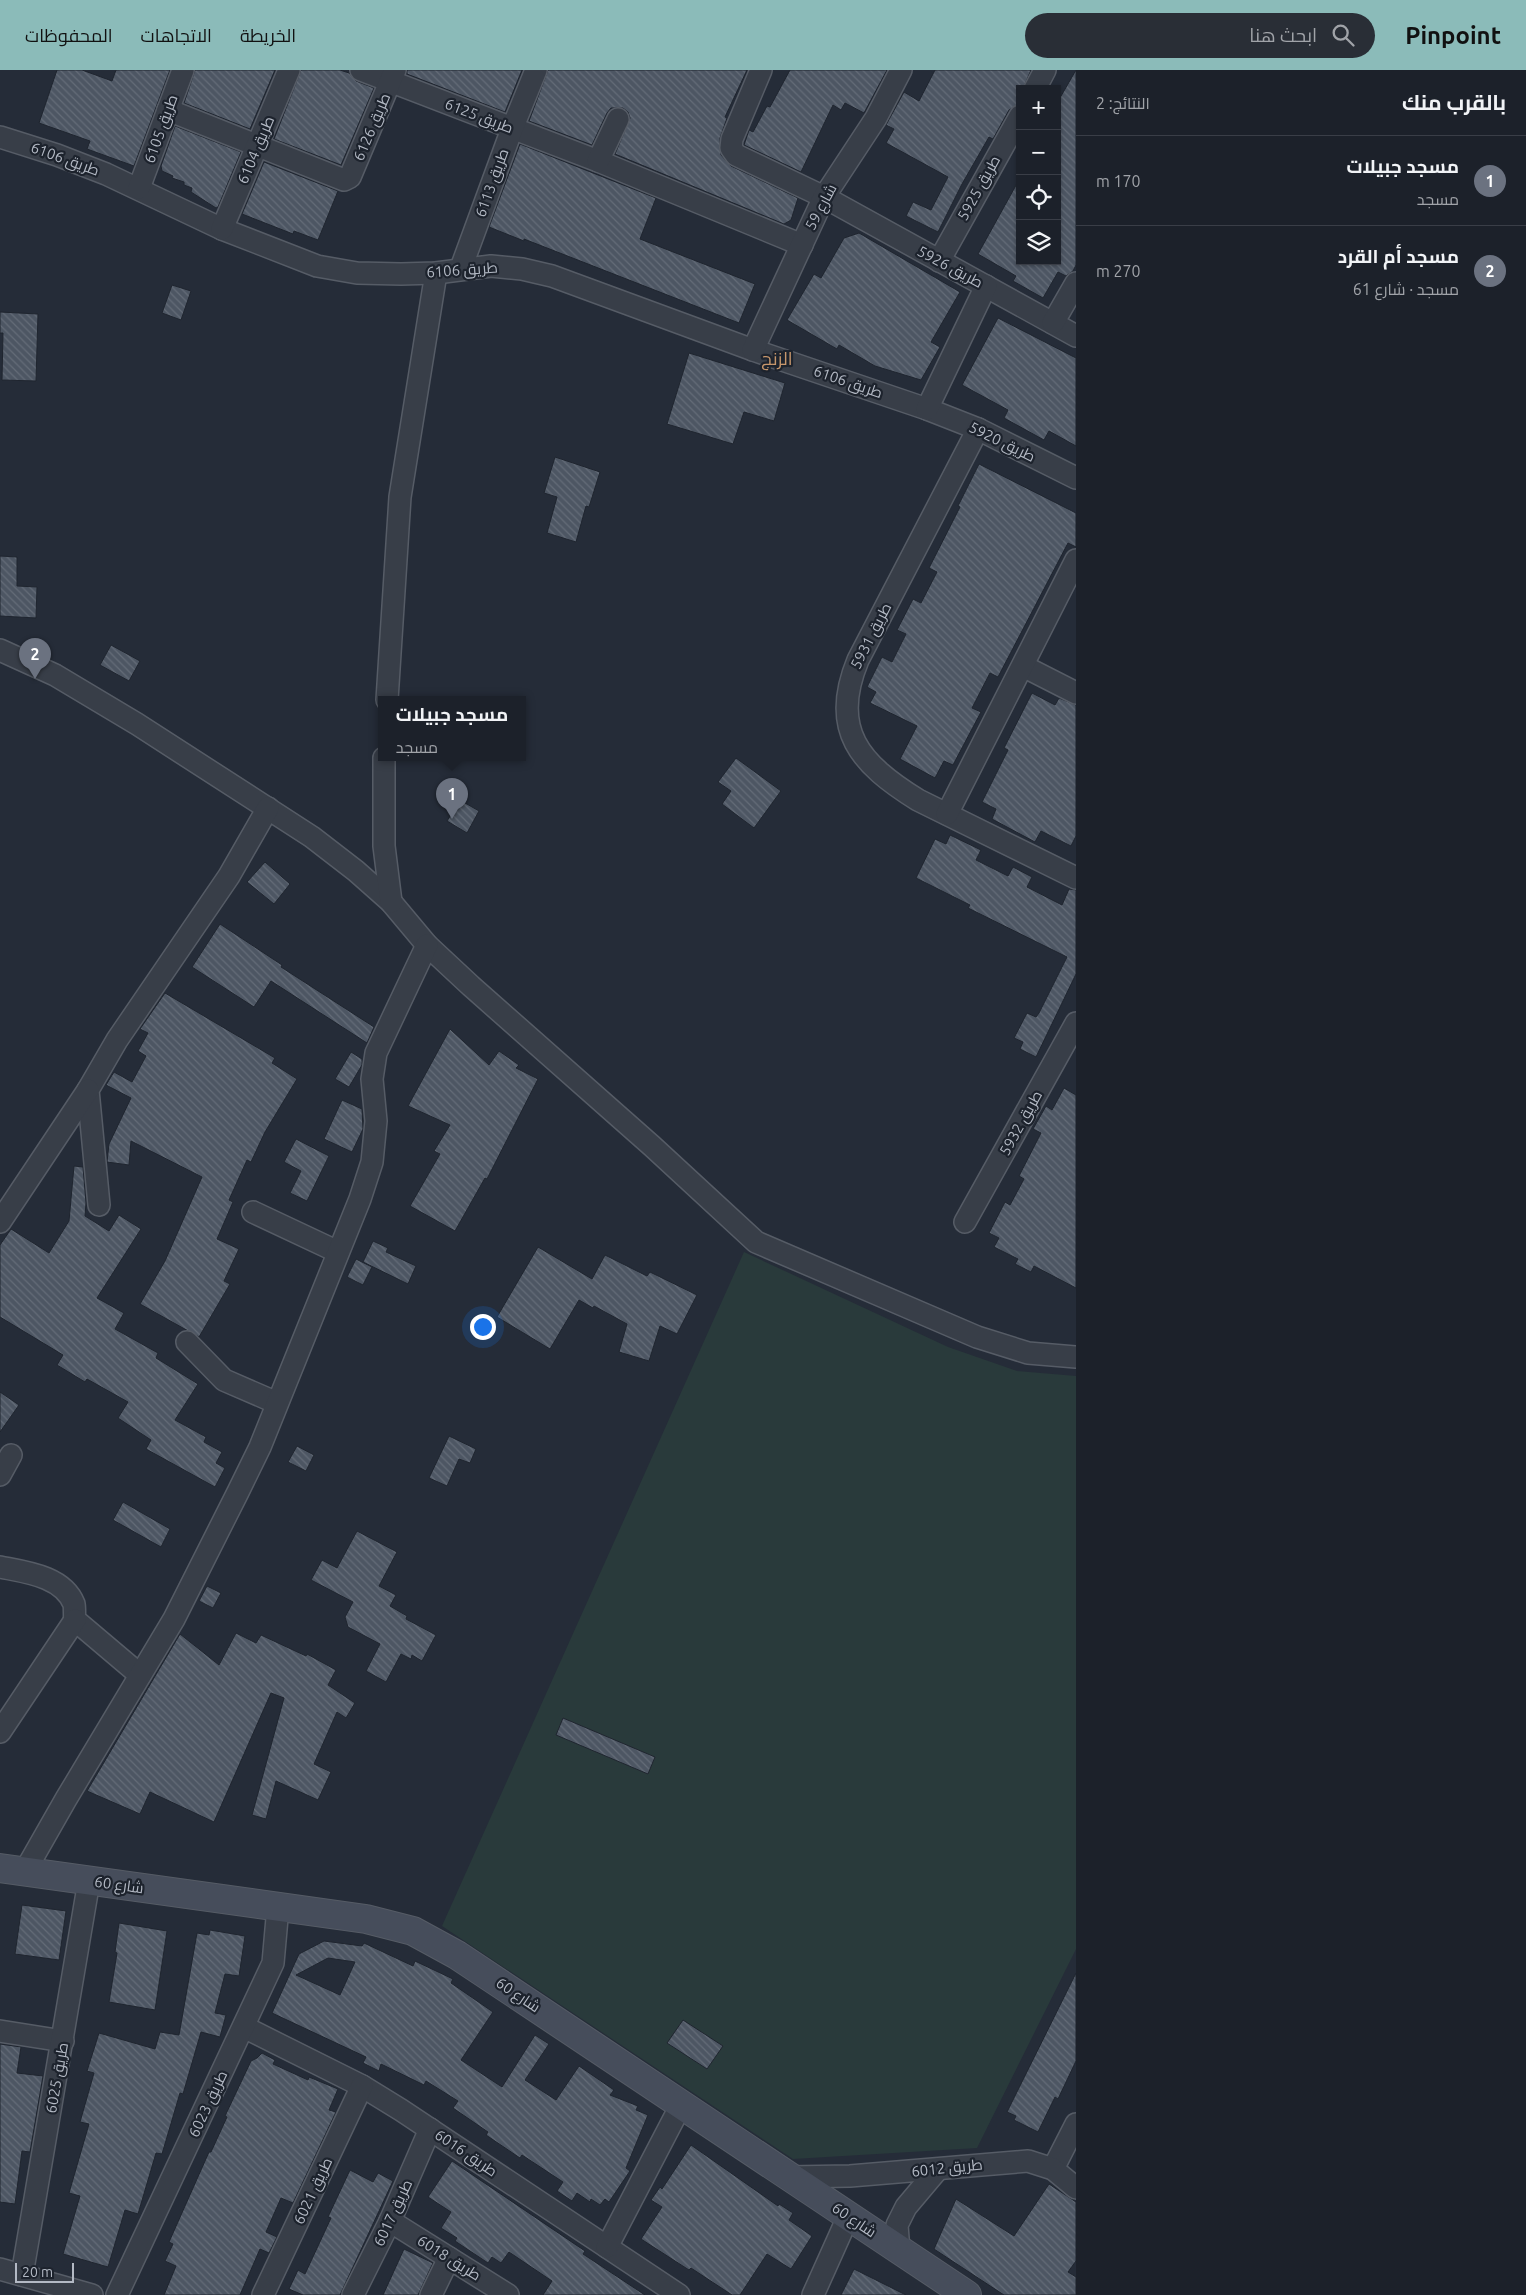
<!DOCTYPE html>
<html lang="ar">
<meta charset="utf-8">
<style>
:root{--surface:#1c212a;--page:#292e36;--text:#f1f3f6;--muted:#a0a3a8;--line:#3a3e47;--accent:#8bbbb9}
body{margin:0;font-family:Ubuntu,Cairo,sans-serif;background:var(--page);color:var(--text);direction:rtl}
.controls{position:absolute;right:15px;top:15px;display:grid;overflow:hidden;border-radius:0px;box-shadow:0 1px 4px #0004}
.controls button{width:45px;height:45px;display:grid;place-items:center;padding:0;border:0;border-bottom:1px solid var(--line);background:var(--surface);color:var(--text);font:25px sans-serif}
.scale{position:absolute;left:15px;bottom:12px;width:59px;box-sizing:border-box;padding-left:5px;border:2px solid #b3b9c4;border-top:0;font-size:14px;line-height:18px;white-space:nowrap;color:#b3b9c4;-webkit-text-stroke:4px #1d232d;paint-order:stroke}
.you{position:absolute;left:482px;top:1256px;width:18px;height:18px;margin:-12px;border:4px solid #fff;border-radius:50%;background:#1a73e8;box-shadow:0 0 0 8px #1a73e833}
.badge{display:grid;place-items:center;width:32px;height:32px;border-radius:50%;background:var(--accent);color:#fff;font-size:16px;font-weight:700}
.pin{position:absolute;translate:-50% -41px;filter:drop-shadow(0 1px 2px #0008)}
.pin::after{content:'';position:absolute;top:26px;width:18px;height:15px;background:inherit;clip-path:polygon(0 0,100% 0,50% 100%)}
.popup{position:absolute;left:378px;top:626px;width:148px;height:65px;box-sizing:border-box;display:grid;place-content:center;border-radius:0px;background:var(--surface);filter:drop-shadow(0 1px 4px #0005);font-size:16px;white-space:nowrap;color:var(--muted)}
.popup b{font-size:19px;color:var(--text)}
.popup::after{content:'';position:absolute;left:50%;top:100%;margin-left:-10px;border:10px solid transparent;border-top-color:var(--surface)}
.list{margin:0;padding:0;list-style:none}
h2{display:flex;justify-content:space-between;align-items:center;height:65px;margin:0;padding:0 20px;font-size:21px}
h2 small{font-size:16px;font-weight:400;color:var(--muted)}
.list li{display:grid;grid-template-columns:32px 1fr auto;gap:15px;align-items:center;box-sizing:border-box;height:90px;padding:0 20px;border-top:1px solid var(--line)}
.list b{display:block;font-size:19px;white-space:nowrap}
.list p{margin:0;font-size:16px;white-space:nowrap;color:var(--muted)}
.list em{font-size:16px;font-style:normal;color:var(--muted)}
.icon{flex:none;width:28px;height:28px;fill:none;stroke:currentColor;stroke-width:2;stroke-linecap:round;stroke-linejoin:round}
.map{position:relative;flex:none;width:1076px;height:2225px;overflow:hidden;direction:ltr}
header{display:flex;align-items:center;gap:30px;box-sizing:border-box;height:70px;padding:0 25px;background:var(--accent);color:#111}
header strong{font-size:24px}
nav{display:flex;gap:28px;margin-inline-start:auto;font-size:18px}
.search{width:350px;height:45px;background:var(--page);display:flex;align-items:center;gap:12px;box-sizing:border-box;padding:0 18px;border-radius:28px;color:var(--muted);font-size:19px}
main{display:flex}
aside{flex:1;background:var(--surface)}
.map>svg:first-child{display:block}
.green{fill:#293a3b}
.building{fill:url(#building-back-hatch);stroke:#1f252f;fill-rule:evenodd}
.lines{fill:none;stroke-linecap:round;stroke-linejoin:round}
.street-casing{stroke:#565c66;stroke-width:24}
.secondary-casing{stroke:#565c66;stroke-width:30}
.street{stroke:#383e48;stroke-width:21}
.secondary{stroke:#464d5b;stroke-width:28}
.labels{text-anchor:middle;stroke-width:4.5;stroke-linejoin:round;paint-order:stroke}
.street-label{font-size:15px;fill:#b3b9c4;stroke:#1d232d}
.quarter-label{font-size:18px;fill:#c7976c;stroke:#1d232d}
</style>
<header>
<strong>Pinpoint</strong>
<div class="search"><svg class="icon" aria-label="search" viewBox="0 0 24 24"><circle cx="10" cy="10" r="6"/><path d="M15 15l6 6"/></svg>ابحث هنا</div>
<nav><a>الخريطة</a><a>الاتجاهات</a><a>المحفوظات</a></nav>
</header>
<main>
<aside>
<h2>بالقرب منك<small>النتائج: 2</small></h2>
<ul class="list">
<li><span class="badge" style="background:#6b7280">1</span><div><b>مسجد جبيلات</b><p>مسجد</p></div><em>170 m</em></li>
<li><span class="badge" style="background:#6b7280">2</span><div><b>مسجد أم القرد</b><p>مسجد · شارع 61</p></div><em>270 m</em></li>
</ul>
</aside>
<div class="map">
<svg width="1076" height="2225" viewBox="0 0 1076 2225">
<defs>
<pattern id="building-back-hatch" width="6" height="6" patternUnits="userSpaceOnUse" patternTransform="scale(1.25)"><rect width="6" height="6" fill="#4d5663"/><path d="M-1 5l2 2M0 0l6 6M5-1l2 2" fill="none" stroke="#646c78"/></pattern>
</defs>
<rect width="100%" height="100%" fill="#252c38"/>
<path class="green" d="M744,1182L948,1277L1017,1301L1076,1306V1879L977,2078L793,2089L442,1856Z"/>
<g class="building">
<path d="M57,0H82L112,11L116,0H170L134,96L87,79L90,71L39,53Z"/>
<path d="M195,0H275L250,59L184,33Z"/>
<path d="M301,0H340L349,3L356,11L374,18L341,95L274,69Z"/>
<path d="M407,0H522L505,42L407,4Z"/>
<path d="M548,0H747L725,47L727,48L720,68L721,85L731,96L798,128L791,150L784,154L615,84L630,48L628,42L623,38H611L607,43L592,75L529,51Z"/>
<path d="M790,0H887L864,43L845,33L841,40L833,35L801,102L744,75L749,60L753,62L767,36L770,37Z"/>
<path d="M935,0H1031L1023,19H1020V34L1009,40L993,69L989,67L962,114L938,162L906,146L913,132L931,140L948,107L886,73L894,59L886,55L904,22L919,31Z"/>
<path d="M1076,0V195L1073,201L1066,206L1058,202L1043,228L1013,211L1016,206L978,184L1020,108V191H1057V33Z"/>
<path d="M175,56L241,82L218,137L216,138L191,122L192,118L184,115V112L172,108L173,106L162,101L161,96Z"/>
<path d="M520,74L656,128L640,169L755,214L739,253L524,169V171L489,157Z"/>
<path d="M264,92L338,121L318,170L294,161L293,164L242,144Z"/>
<path d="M859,163L960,222L931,272L940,277L921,310L875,296L839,275L837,279L787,250L814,204L821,208L844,168Z"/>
<path d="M172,215L191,221L181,250L162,243Z"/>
<path d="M0,242L38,244L36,311L2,310L3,263H0Z"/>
<path d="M998,248L1076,288V376L1049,361L1044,370L1004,348L1008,340L962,315Z"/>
<path d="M689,283L785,313L774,351L744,342L733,374L667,354Z"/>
<path d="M555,387L600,402L589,437L586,436L576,472L547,463L557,427L544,423Z"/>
<path d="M979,394L1076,443V477L1068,473L998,607L990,603L972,638L981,642L953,695L944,691L935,708L900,689L917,656L870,633L876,622L867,617L882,587L892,592L906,564L897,560L913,529L921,533L937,502L929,498L960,437L958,436Z"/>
<path d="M0,486L17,487V516L37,517L36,548L0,546Z"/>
<path d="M111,575L140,591L129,611L100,595Z"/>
<path d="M1032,623L1055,635L1059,628L1076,635V766L1071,776L1041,761L1035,772L992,749L996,739L982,732L1008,680L1004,678Z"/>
<path d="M736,688L781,721L754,758L722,734L731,721L718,712Z"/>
<path d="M460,730L479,741L467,763L447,751Z"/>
<path d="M950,765L981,780L976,790L1008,806L1013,797L1032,807L1027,817L1062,835L1069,819L1076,820V904L1036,987L1020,979L1023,972L1014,968L1027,943L1036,947L1039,943L1067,887L968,838L970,835L916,808L935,769L946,774Z"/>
<path d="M265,792L290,814L274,834L247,812Z"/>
<path d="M220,854L282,895L281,897L374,957L367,973L271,911L254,937L192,897Z"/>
<path d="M165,923L275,988L272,993L297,1009L265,1062L251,1092L247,1090L229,1130L233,1132L217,1169L239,1179L224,1211L230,1214L199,1267L140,1234L165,1191L202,1107L131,1071L129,1095L107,1092L109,1074L131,1028L106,1015L114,1002L132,1012L146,986L138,981L148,963L140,959Z"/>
<path d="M450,959L489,995L499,981L519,995L516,998L538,1009L487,1109L485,1108L455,1161L410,1136L440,1084L434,1081L450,1055L408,1036Z"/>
<path d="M351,982L362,989V995L349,1017L335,1009Z"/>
<path d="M1064,1018L1076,1025V1218L1034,1196L1031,1202L1015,1194L1018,1189L994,1177L999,1168L989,1163L1005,1132L1010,1135L1024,1109L1019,1106L1041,1063L1033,1059L1046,1036L1052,1040Z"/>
<path d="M342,1030L362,1039L363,1059L352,1082L324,1069Z"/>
<path d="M296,1069L329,1086L307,1131L290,1123L301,1101L284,1092Z"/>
<path d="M74,1096L83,1097L86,1133L85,1146L109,1161L119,1145L141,1159L97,1228L124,1243L115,1259L158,1283L156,1288L198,1314L175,1350L206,1367L204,1372L222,1382L216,1393L225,1398L215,1417L146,1379L151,1370L118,1348L128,1332L87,1309L85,1312L57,1295L63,1285L0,1247V1175L11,1159L49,1183L69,1151Z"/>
<path d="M373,1171L388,1178L386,1182L416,1196L408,1214L363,1192Z"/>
<path d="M538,1177L592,1209L605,1185L647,1206L650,1202L697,1225L677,1264L660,1256L649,1291L619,1282L627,1254L594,1236L593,1238L579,1230L550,1279L497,1247Z"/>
<path d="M356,1189L372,1197L363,1215L347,1207Z"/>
<path d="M0,1322L19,1335L0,1362Z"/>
<path d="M449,1366L476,1379L470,1393L459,1389L447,1416L429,1408Z"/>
<path d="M297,1376L314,1385L306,1401L288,1392Z"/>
<path d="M123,1432L170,1459L161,1477L113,1450Z"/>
<path d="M357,1461L397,1482L379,1516L396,1525L390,1536L407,1546L406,1549L436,1565L422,1591L412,1585L411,1589L401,1584L386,1612L366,1601L380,1574L348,1557L345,1547L353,1532L311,1510L322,1490L337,1498Z"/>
<path d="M207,1516L221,1523L213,1538L199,1531Z"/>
<path d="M236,1563L256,1573L261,1565L306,1586L307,1584L336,1600L328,1615L355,1633L346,1648L337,1642L314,1694L331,1702L318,1730L276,1711L266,1749L252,1745L284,1628L271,1623L214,1752L150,1722L140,1744L87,1721L180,1564L219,1595Z"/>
<path d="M563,1648L655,1687L648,1704L556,1665Z"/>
<path d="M22,1835L66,1841L59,1890L15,1884Z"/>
<path d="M119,1853L167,1861L155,1940L109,1932L117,1883L115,1882Z"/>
<path d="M210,1860L245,1866L239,1906L225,1904L215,1943L226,1945L220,1967L201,1962L183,2024L180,2023L162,2084L156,2083L138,2144L125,2140L108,2197L63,2184L80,2126L69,2123L89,2054L80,2052L94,2003L87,2001L99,1963L155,1979L160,1962L179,1965L197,1863L209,1865Z"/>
<path d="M324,1871L362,1876L364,1873L413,1896L415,1891L453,1909L451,1913L493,1942L461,1990L502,2017L535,1965L549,1974L525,2010L556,2030L579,1996L614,2020L610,2025L638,2036L636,2040L648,2045L626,2098L630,2101L609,2132L605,2129L600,2135L591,2129L590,2132L577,2123L572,2131L557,2121L563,2112L522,2085L520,2088L486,2065L488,2062L453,2038L458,2031L426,2011L424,2015L381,1994L379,2001L363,1993L366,1987L272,1943L299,1884ZM328,1888L355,1892L340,1925L296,1905Z"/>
<path d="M1076,1903V1991L1058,2029L1055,2027L1038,2062L1014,2050L1016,2046L1007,2042Z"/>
<path d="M683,1950L723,1976L707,1999L667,1973Z"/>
<path d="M0,1974L21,1977L17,2003L43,2006L30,2082L22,2081L15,2134L0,2132Z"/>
<path d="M262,1983L275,1990L273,1994L308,2010L309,2007L338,2019L329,2040L336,2042L293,2133L281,2128L266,2162L277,2167L269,2183L260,2179L240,2225H164L176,2196L165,2191L173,2174L169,2172L209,2082H211L227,2047L225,2046L251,1991L257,1988Z"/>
<path d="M691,2075L778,2136L779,2134L793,2143L789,2150L812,2166L791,2199L767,2184L740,2225H732L691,2198L689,2200L641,2169L662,2137L651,2130L660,2117L662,2119Z"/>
<path d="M452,2091L585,2181L583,2184L645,2225H543L552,2211L509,2182L501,2193L492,2187L488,2193L455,2171L457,2168L441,2158L451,2142L428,2127Z"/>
<path d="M350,2100L373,2112L378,2103L393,2111L340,2225H303L289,2219L298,2200L305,2204L331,2148L328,2147Z"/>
<path d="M1049,2114L1076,2132V2191L1068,2202L1076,2207V2225H1004L934,2179L956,2129L1014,2166Z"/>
<path d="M404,2179L433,2193L418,2225H383Z"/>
<path d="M854,2199L906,2225H841Z"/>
</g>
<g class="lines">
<g class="street-casing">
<g id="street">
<path d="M361,0L598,91L802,175"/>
<path d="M761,0L732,69L731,78L736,85L824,127L1076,266"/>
<path d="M1035,19L1045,0"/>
<path d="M168,40L344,110L350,107L395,0"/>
<path d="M0,67L57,85L106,104L222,159L317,196L357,203L401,204L436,203L491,196L522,199L552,206L753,280L927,339L978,359L1076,408"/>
<path d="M598,91L618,49"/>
<path d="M139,118L183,0"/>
<path d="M222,159L289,0"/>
<path d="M939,191L1020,46"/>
<path d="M461,198L512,59L536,0"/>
<path d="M1053,253L1076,213"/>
<path d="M753,280L824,127L876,48L901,0"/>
<path d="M927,339L986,216"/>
<path d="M978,359L858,590C829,660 860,694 918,730L1076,808"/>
<path d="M0,580L55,605L137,654L312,767L356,801L391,832L427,875L471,916L652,1076L756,1172L977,1267L1028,1283L1076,1287"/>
<path d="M1023,596L1076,623"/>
<path d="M387,630L400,427L436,203"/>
<path d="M384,688V776L391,832"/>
<path d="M947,744L1076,490"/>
<path d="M99,1135L88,1020L117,970L229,806L268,738"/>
<path d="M253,1142L338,1182"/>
<path d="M0,1152L88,1020"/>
<path d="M965,1152L1076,953"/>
<path d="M187,1272L224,1310L277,1333"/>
<path d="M0,1405L11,1385"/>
<path d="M0,1497C25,1502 63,1506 74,1534C75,1539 74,1546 75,1550L140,1605"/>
<path d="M0,1662L75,1550"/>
<path d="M25,1801L66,1729L174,1549L238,1422L260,1377L360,1129L372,1092L376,1051L372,1009L376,983L427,875"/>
<path d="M244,1957L362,2016L401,2040L679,2225"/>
<path d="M0,1961L63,1971"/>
<path d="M1053,2099L1076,2054"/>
<path d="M789,2107L850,2106L1028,2091L1053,2099L1076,2118"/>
<path d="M390,2151L508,2225"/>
<path d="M607,2177L681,2035"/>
<path d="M899,2181L897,2155L906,2137L938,2099"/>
<path d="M0,2199L92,2225"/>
<path d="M22,2205L89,1811"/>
<path d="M117,2225L273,1893L278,1837"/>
<path d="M263,2225L362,2016"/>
<path d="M353,2225L390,2151L430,2059"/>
<path d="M431,2225L449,2188"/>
<path d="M813,2225L848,2147"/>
</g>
</g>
<g class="secondary-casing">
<path id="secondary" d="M0,1798L366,1849L413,1861L457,1885L967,2225"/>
</g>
<use href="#street" class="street"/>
<use href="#secondary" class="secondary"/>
</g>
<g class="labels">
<g class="street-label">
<text transform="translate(479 46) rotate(21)" y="5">طريق 6125</text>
<text transform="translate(372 57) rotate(-67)" y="5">طريق 6126</text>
<text transform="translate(161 59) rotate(-70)" y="5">طريق 6105</text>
<text transform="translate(256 80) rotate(-67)" y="5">طريق 6104</text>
<text transform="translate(65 89) rotate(20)" y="5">طريق 6106</text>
<text transform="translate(492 113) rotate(-70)" y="5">طريق 6113</text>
<text transform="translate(979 118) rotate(-61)" y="5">طريق 5925</text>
<text transform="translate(821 137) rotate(-62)" y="5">شارع 59</text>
<text transform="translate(950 197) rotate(28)" y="5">طريق 5926</text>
<text transform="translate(462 200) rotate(-4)" y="5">طريق 6106</text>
<text transform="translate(848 312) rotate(19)" y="5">طريق 6106</text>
<text transform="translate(1002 372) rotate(26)" y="5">طريق 5920</text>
<text transform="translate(871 566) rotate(-63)" y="5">طريق 5931</text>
<text transform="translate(1021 1053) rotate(-61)" y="5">طريق 5932</text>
<text transform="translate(119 1815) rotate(8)" y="5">شارع 60</text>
<text transform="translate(518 1925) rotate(34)" y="5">شارع 60</text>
<text transform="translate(57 2008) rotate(-80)" y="5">طريق 6025</text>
<text transform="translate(208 2034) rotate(-65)" y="5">طريق 6023</text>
<text transform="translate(466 2083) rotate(34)" y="5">طريق 6016</text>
<text transform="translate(947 2098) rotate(-6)" y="5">طريق 6012</text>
<text transform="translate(313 2121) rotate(-65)" y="5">طريق 6021</text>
<text transform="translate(393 2143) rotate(-65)" y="5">طريق 6017</text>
<text transform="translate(854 2150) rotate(34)" y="5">شارع 60</text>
<text transform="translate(449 2188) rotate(32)" y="5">طريق 6018</text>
</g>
<g class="quarter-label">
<text x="777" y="295">الزنج</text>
</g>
</g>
</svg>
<div class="controls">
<button>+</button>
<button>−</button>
<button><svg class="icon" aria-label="locate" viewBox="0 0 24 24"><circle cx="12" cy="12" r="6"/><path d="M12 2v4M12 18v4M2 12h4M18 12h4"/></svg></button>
<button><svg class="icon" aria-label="layers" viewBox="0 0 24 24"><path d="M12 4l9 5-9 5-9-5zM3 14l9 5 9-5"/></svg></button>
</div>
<div class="scale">20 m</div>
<div class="you"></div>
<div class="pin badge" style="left:452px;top:749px;background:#6b7280">1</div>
<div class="popup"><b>مسجد جبيلات</b>مسجد</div>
<div class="pin badge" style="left:35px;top:609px;background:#6b7280">2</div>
</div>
</main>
